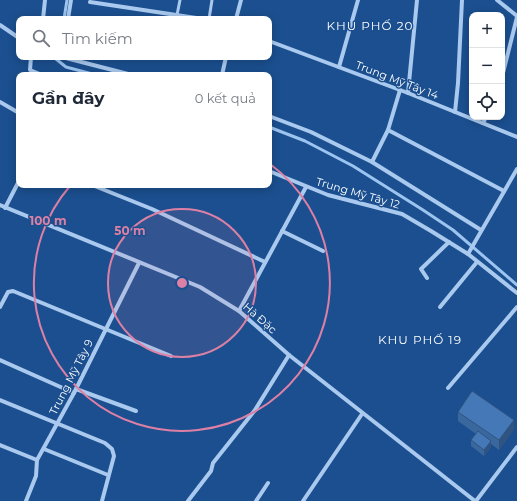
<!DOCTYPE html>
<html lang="vi">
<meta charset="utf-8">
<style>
:root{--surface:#fff;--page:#f6f6f7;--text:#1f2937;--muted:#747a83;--line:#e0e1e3}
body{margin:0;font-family:Montserrat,sans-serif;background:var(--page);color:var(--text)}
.controls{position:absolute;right:12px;top:12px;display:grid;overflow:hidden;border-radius:8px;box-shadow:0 2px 10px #0003}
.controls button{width:36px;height:36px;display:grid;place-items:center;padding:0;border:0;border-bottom:1px solid var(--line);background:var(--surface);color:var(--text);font:20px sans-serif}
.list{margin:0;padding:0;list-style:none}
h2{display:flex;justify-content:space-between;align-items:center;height:52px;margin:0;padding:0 16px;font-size:17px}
h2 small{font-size:13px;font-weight:400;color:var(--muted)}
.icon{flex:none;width:22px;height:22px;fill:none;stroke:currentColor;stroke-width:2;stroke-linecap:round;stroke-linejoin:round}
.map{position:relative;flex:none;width:517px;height:501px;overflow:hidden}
.search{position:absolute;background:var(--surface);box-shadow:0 2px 10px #0003;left:16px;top:16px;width:256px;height:44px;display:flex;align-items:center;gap:10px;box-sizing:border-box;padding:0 14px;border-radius:8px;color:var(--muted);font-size:15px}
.panel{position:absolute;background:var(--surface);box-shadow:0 2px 10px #0003;left:16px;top:72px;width:256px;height:116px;border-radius:8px}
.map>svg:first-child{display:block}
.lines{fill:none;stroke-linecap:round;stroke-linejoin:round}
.stream{stroke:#9cc4f0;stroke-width:3}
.lane{stroke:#a9c9ee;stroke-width:3}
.street{stroke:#a9c9ee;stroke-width:4}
.wall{fill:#3a679d}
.shaded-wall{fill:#305480}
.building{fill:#4478b7;stroke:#305480}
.ring{fill:none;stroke:#dd80a5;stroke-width:2}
.labels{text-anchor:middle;stroke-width:3;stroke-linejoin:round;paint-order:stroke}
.street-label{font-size:11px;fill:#fff;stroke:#1b4f8f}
.neighbourhood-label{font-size:12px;letter-spacing:1px;fill:#fff;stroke:#1b4f8f}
.centre{fill:#dd80a5;stroke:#1b4f8f;stroke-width:2}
.ring-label{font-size:12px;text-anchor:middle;font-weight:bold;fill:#dd80a5;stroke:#1b4f8f;stroke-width:3;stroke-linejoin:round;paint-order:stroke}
</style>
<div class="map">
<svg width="517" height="501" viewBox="0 0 517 501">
<rect width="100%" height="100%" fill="#1b4f8f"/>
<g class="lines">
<g class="stream">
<path d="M64,19L67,0"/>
<path d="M56,57V59L66,67L96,75"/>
<path d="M269,127L305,141L353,166L423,210L453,230L517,285"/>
</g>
<g class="lane">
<path d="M177,15L180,0"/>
<path d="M209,19L212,0"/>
</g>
<g class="street">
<path d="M497,0L517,16"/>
<path d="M90,2L203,19"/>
<path d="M43,19L45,0"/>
<path d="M68,19L71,0"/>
<path d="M236,19L241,0"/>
<path d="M0,25L19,38"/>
<path d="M269,41L408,93L517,137"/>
<path d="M31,57L30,70L42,75"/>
<path d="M62,57L132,75"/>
<path d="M339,67L358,0"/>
<path d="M222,75L226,57"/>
<path d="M502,77L517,17"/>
<path d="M400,90L388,130L504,191"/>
<path d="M408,93L417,0"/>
<path d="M0,102L19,113"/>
<path d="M455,112L458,83L462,0"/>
<path d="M269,116L311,132L372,162L388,130"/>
<path d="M483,123L486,117"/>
<path d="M372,162L481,230"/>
<path d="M269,171L328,195L402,214L431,231L468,254L517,293"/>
<path d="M92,185L152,209L265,262"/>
<path d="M0,205L200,287L239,311L289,355L475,501"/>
<path d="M5,208L19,181"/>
<path d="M282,231L323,251"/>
<path d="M468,254L517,169"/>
<path d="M427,278L421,269L449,242"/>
<path d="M0,307L8,292L13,291L171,356"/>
<path d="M440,307L477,262"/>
<path d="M239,311L306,187"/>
<path d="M0,360L74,393"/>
<path d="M448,388L517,307"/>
<path d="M76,389L136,411"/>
<path d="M0,400L105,443L112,449L114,456L102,501"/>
<path d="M0,445L37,460"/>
<path d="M44,449L108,475"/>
<path d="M26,501L36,476L37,460L74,393L139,263"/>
<path d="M188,501L211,471L213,463L255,410L289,355"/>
<path d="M256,501L268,483"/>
<path d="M303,501L362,414"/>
<path d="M476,501L517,447"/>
</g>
</g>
<path class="wall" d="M458,412L514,429L499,450L491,444V447L484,456L471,446V440L476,434L458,421Z"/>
<g class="shaded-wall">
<path d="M514,420V429L499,450V440Z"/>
<path d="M491,441V447L484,456V450Z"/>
</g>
<g class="building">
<path d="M472,391L514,420L499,440L458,412Z"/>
<path d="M478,431L491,441L484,450L471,440Z"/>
</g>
<circle cx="182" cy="283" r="74" fill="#dd80a5" fill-opacity=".12"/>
<g class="ring">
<circle cx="182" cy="283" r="74"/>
<path d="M270 164A148 148 0 1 1 70 186"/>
</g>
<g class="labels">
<g class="street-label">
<text transform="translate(397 80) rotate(21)" y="4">Trung Mỹ Tây 14</text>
<text transform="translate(358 193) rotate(16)" y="4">Trung Mỹ Tây 12</text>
<text transform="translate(260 318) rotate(41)" y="4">Hà Đặc</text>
<text transform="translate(71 377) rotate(-63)" y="4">Trung Mỹ Tây 9</text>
</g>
<g class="neighbourhood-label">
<text x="370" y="30">KHU PHỐ 20</text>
<text x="420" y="344">KHU PHỐ 19</text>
</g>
</g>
<circle cx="182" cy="283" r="6" class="centre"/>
<g class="ring-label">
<text x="48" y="225">100 m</text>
<text x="130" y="235">50 m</text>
</g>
</svg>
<div class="controls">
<button>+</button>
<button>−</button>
<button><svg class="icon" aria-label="locate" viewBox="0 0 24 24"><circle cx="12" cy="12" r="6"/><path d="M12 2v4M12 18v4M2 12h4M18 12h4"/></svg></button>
</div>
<div class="search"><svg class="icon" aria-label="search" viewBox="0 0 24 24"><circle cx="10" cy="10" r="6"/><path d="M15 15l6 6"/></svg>Tìm kiếm</div>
<section class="panel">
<h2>Gần đây<small>0 kết quả</small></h2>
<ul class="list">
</ul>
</section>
</div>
